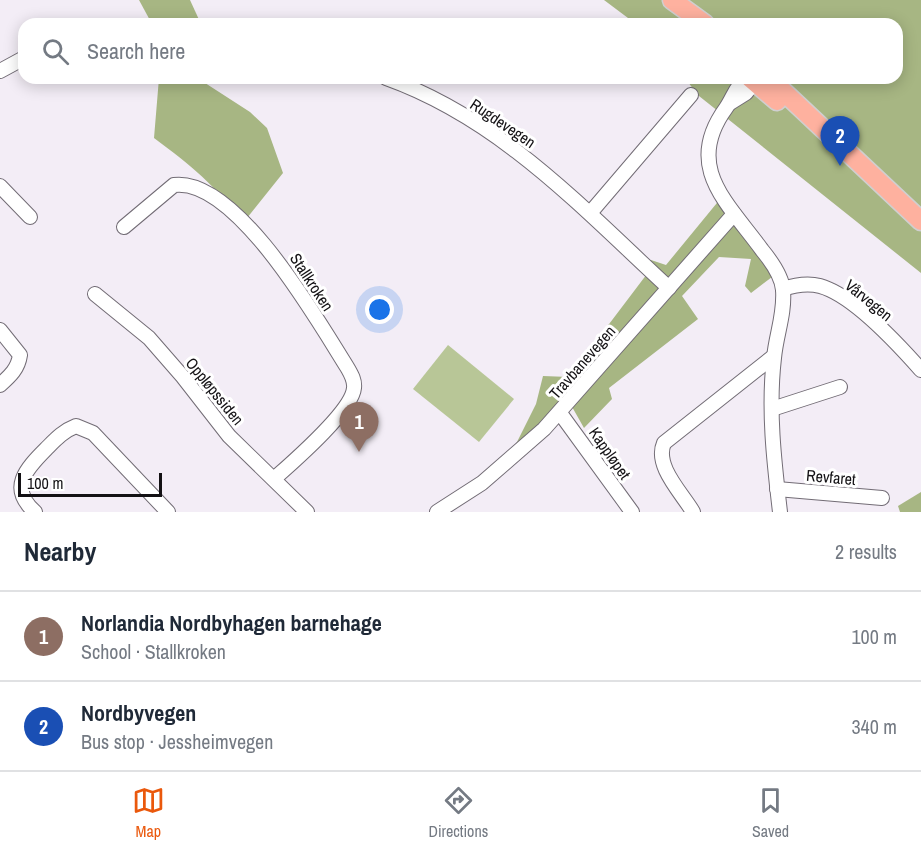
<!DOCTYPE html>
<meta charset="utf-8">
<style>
:root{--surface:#fff;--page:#f6f6f7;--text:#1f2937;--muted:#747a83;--line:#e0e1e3;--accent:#ea580c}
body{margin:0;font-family:"Archivo Narrow",sans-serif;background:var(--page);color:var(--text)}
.scale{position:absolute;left:18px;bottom:15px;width:144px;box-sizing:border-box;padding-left:6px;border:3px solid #131114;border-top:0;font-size:16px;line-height:21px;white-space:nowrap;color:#131114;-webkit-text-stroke:4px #fff;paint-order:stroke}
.you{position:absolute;left:380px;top:310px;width:21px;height:21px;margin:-15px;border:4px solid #fff;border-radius:50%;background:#1a73e8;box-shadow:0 0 0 9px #1a73e833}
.badge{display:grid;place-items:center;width:39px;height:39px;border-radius:50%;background:var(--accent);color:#fff;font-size:20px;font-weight:700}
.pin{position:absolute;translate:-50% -50px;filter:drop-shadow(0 2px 3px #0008)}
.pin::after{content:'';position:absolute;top:32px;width:21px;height:18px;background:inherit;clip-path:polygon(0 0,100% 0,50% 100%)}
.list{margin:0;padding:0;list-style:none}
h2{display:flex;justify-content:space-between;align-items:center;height:78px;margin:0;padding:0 24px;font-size:26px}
h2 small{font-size:20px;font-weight:400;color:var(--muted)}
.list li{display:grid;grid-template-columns:39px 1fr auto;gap:18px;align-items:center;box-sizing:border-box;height:90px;padding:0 24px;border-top:2px solid var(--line)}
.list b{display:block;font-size:22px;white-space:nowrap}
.list p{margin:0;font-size:20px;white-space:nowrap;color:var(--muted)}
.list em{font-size:20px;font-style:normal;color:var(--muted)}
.icon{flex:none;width:33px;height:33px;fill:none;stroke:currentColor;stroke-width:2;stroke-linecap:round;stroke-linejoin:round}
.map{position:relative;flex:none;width:921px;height:512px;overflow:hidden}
.search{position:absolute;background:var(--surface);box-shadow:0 3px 15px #0003;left:18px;right:18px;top:18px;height:66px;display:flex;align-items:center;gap:15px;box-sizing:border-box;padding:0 21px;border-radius:18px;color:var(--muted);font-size:22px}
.sheet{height:258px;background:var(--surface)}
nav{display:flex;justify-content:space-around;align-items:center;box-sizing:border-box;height:84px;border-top:2px solid var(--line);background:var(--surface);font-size:16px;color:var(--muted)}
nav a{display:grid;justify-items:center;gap:3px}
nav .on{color:var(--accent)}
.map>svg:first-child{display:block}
.green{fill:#b8c697}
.forest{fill:#a7b683}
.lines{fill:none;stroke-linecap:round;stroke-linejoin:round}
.minor-casing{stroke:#726c75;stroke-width:16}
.major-casing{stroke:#d0cfd0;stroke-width:21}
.minor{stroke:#fff;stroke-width:14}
.major{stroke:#feb19f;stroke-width:18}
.labels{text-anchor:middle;stroke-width:6;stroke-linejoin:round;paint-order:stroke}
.street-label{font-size:16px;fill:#131114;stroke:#fff}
</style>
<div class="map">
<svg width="921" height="512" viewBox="0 0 921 512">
<rect width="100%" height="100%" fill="#f3edf6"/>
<path class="green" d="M448,345L514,399L479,442L413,389Z"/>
<g class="forest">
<path d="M139,0H190L201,24H152Z"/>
<path d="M604,0H921V273L699,96L691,93L694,90L685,78H897V24H636Z"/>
<path d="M159,78H202V81L250,112L267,128L283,173L243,223C215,185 192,166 154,138Z"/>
<path d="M721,198L768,251L772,277L751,293L745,286L751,259L719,257L682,296L698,319L609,388L612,399L584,428L571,405L507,462L536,404L543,376L569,377L653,266L648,262L651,260L666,265Z"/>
<path d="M921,492V512H900L898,506Z"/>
</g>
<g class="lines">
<g class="minor-casing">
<g id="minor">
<path d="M0,71L24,58"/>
<path d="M386,78C501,119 582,208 669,288"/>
<path d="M746,78C736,86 733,98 726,108C683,167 728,203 762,250C771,261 782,276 783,290C785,314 776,335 774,358C768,409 774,461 780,512"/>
<path d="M730,103L746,93L758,78"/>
<path d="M0,186L30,217"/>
<path d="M591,212L691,95"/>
<path d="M124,227L174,185C236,177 318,321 347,367C351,374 355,380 354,388C352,411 293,462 275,478"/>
<path d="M783,289C795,285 808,283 820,286C853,295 898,344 921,370"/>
<path d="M95,294L149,338L183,377L229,436L307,512"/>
<path d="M0,330L20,355C18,369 10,376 0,385"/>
<path d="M772,409L840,387"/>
<path d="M560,413L632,512"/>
<path d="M777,489L882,498"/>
<path d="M35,512C8,488 26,469 46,449C55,440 63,431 76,426L93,433L168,512"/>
<path d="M437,512L482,483L544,429L734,214"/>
<path d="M693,512C682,493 654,466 664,443L774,356"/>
</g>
</g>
<g class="major-casing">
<g id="major">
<path d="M672,0L705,24"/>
<path d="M750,78L777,101"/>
<path d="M769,78L921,221"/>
</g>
</g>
<use href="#minor" class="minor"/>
<use href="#major" class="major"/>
</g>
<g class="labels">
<g class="street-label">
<text transform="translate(503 123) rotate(34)" y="6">Rugdevegen</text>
<text transform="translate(312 282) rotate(57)" y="6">Stallkroken</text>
<text transform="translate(869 300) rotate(39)" y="6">Vårvegen</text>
<text transform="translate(582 362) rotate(-49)" y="6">Travbanevegen</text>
<text transform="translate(215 391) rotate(51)" y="6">Oppløpssiden</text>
<text transform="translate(610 453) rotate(55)" y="6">Kappløpet</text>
<text transform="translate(831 477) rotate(5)" y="6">Revfaret</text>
</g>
</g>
</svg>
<div class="scale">100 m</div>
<div class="you"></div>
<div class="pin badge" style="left:359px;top:452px;background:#8d6e63">1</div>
<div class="pin badge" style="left:840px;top:166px;background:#1a4fb4">2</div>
<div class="search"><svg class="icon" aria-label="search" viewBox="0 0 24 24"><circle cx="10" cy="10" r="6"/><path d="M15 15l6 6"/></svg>Search here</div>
</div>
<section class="sheet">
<h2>Nearby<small>2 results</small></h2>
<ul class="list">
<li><span class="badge" style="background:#8d6e63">1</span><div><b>Norlandia Nordbyhagen barnehage</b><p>School · Stallkroken</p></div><em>100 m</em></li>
<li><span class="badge" style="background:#1a4fb4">2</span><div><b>Nordbyvegen</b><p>Bus stop · Jessheimvegen</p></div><em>340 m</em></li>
</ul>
</section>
<nav>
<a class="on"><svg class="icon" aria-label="map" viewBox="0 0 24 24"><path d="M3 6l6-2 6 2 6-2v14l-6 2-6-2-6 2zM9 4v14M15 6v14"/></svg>Map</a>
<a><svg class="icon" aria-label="directions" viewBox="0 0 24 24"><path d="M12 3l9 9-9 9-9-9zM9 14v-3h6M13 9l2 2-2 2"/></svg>Directions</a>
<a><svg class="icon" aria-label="saved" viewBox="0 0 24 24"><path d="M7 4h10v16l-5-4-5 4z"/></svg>Saved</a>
</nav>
